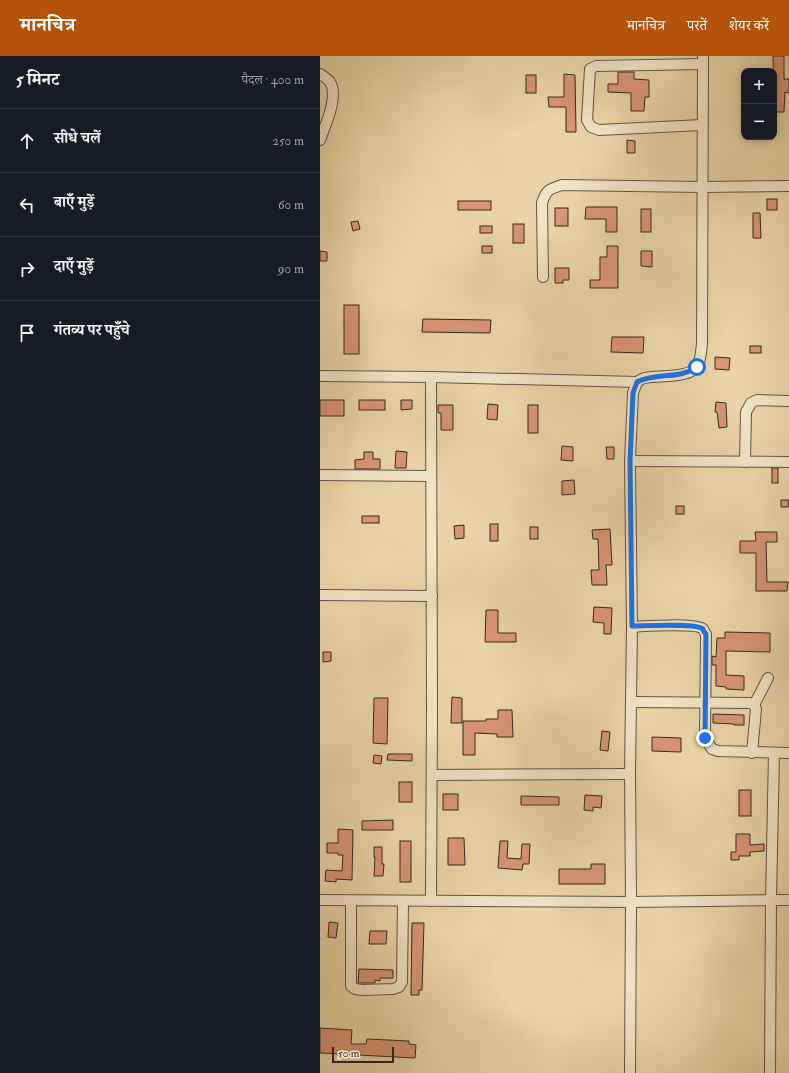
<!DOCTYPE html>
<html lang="hi">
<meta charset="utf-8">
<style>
:root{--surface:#171b24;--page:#242831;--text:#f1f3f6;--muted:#9ea1a6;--line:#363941;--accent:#b45309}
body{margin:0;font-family:"IM FELL Double Pica","Noto Serif Devanagari",serif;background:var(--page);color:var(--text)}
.controls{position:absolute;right:12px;top:12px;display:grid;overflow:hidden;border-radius:8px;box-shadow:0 2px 10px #0003}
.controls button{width:36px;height:36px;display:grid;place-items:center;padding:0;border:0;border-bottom:1px solid var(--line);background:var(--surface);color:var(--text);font:20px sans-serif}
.scale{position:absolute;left:12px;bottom:10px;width:62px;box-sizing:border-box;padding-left:4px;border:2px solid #36261d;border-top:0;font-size:11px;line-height:14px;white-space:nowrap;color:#36261d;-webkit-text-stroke:3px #f1e3c6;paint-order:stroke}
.stop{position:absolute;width:12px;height:12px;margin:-9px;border:3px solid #1a73e8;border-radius:50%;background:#fff}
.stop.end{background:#1a73e8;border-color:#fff;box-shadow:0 1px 4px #0008}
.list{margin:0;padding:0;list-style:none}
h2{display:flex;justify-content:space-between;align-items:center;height:52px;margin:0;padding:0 16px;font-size:17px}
h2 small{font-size:13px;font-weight:400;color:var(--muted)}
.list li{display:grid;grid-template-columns:26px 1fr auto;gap:12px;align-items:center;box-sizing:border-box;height:64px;padding:0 16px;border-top:1px solid var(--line)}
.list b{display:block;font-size:15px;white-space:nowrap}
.list em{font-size:13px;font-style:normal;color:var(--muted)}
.icon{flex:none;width:22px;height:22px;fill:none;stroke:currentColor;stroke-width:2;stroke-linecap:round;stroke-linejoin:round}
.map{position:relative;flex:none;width:469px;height:1017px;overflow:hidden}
header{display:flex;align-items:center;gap:24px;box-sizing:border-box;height:56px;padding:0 20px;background:var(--accent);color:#fff}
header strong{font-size:19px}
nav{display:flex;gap:22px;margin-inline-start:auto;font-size:14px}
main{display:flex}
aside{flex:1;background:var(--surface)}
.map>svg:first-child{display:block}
.building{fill:#d89476;stroke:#36261d}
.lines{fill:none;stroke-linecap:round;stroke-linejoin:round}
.minor-casing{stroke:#635240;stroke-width:12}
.minor{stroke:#f1e3c6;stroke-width:10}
.route{stroke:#1a73e8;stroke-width:5}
</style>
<header>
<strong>मानचित्र</strong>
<nav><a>मानचित्र</a><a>परतें</a><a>शेयर करें</a></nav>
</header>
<main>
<aside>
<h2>5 मिनट<small>पैदल · 400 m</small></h2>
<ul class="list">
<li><svg class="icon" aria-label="ahead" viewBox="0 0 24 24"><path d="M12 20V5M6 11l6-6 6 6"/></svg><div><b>सीधे चलें</b></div><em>250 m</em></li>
<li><svg class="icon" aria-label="left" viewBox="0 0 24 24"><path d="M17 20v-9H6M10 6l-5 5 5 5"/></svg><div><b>बाएँ मुड़ें</b></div><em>60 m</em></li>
<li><svg class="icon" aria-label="right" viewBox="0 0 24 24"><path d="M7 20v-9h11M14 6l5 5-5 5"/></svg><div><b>दाएँ मुड़ें</b></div><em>90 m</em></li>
<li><svg class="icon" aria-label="arrive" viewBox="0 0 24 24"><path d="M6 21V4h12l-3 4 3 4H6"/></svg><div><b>गंतव्य पर पहुँचे</b></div></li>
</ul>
</aside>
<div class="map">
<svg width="469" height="1017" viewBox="0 0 469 1017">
<rect width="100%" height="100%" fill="#ead4a7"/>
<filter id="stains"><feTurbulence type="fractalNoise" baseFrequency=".005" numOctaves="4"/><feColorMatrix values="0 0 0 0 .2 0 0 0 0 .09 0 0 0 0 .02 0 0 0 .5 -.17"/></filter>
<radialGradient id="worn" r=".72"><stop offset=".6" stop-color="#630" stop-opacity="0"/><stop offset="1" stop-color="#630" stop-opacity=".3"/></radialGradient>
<g class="building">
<path d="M453,0H464V23H469V37L465,36L464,56H454Z"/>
<path d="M298,16H314V23L329,24V41H325L324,55H311V37L288,36V28H298Z"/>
<path d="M244,18L255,19L256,76H246V51H229L228,41H244Z"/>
<rect x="206" y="19" width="10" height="18"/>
<path d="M307,84L315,85V97H307Z"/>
<rect x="447" y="143" width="10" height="11"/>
<rect x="138" y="145" width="33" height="9"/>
<path d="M266,151H297V176H286V163H265Z"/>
<rect x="235" y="152" width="13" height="18"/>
<rect x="321" y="153" width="10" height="23"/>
<path d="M433,157H440L441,182H433Z"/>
<path d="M38,165L40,173L33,175L31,166Z"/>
<rect x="193" y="168" width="11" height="19"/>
<rect x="160" y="170" width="12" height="7"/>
<rect x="162" y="190" width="10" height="7"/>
<path d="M287,190H298V232H270V224H280V201H287Z"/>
<path d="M0,195L7,196V205H0Z"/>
<path d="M321,195H332V211L321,210Z"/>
<path d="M235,212H249V224H243V227H235Z"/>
<rect x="24" y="249" width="15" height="49"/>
<path d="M103,263L171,264L170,277L102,276Z"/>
<path d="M292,281H324L323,297L291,296Z"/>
<rect x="430" y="290" width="11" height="7"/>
<path d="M395,301L410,302L409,314L395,313Z"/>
<rect x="0" y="344" width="24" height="16"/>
<rect x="39" y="344" width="26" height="10"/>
<path d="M81,344H92V353L81,354Z"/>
<path d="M396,346L406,347L407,371L399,372L397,356H395Z"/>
<path d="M168,348L178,349L177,364L167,363Z"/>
<path d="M118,349H133V374H121V357H118Z"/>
<rect x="208" y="349" width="10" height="28"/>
<path d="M242,390L253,391V405L241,404Z"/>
<path d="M286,391H294V403H287Z"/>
<path d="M76,395L87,396L86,412H75Z"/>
<path d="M44,396H53V403H60V413H35V404L44,403Z"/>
<rect x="452" y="412" width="6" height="15"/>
<path d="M254,424L255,438L242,439V425Z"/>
<path d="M461,444H469L468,451H461Z"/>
<rect x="356" y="450" width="8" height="8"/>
<rect x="42" y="460" width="17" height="7"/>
<rect x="170" y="468" width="8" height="17"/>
<path d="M144,469V482L135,483L134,470Z"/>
<rect x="210" y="471" width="8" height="12"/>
<path d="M290,473L292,509H286L287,529H272L271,514H279L278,483H273L272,474Z"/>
<path d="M435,476H457V486H446L447,526H468L467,535H436V497H420V485H436Z"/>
<path d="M274,551L292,552L291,578H284V567L273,566Z"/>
<path d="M166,554H178V577H196V586H165Z"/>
<path d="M405,576L450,577V596L406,595V619L424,620V634L406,633V631L396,630V609H392V600L396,601L397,582H405Z"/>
<path d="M3,596H11V605L3,606Z"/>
<path d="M132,641L142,642V667H131Z"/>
<path d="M54,642H68L67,688L53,687Z"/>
<path d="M178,654H192L193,681H177V678L155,677V699H143V665H166V663H178Z"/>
<path d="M393,658L424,659V669H414V668L393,667Z"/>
<path d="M282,675L290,676L288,695L280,694Z"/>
<path d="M332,681L361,682V696L332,695Z"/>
<path d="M68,698H92V705L67,704Z"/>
<path d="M54,699L62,700L61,708L53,707Z"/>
<rect x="79" y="726" width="13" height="20"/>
<rect x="419" y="734" width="12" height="26"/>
<rect x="123" y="738" width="15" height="16"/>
<path d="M265,739L282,740L281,752L273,751V755L264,754Z"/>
<path d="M201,740L239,741V749H201Z"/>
<path d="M73,764V774H42V765Z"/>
<path d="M18,773L33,774L32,824L16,823V826L5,825L6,814L22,815L23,799H18V797H7V787H18Z"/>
<path d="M416,778H430V789L444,788V795L430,796V800H419V804H411V796H416Z"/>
<path d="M128,782H144L145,809H128Z"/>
<rect x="80" y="785" width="11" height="41"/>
<path d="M180,785H188L187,802L201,803L202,788H210L209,808H203L202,814L178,812Z"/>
<path d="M54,791H62V808H64L63,820H54L55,801H54Z"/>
<path d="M271,808H285V828H239V813H271Z"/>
<path d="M9,866L18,867L16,882L8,881Z"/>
<path d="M92,867H104L102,934H99V939H91Z"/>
<path d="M50,875H67L66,888H49Z"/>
<path d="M39,913L73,914V922H60V925L55,924V927H38Z"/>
<path d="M0,972L32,974L31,988H46L47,983L89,985V988L96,989L95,1002L0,997Z"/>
</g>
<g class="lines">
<g class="minor-casing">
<g id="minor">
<path d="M0,18C3,20 8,23 10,26C19,40 5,70 0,84"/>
<path d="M382,69L279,74L271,71L267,64L270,13L276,10L383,8"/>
<path d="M223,221L222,147C226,134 229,133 242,129L382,131L469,130"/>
<path d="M0,320L111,321L317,326"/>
<path d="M111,321L112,654L111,845"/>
<path d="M310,405L469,406"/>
<path d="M425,406L426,356L431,347L437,344L469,345"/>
<path d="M0,419L111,420"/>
<path d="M0,539L112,540"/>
<path d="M312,571C323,570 376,567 383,573C383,573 385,577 386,578L385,682L392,693L398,695L469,697"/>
<path d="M312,646L430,647L434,649L436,653L432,697"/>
<path d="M434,649L448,622"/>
<path d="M112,719L310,718"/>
<path d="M0,844L311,846L469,844"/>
<path d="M31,845V930L35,933L42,934L73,933L79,931L82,926L83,845"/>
<path d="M310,1017L311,846L310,718L312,571L310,405L313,337L317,326C320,324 323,322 325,322C339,319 371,323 378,309C381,302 381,295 382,288L383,0"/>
<path d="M450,1017L451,844L454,697"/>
</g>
</g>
<use href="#minor" class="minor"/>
</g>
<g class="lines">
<path class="route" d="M377,311C359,324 336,316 317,326L313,337L310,405L312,570C323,570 376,567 383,573C383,574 385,577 386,578L385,682"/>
</g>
<rect width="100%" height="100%" filter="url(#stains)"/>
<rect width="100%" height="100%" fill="url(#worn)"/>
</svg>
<div class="controls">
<button>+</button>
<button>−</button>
</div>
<div class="scale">50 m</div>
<div class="stop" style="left:377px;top:311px"></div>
<div class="stop end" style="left:385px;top:682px"></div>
</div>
</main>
